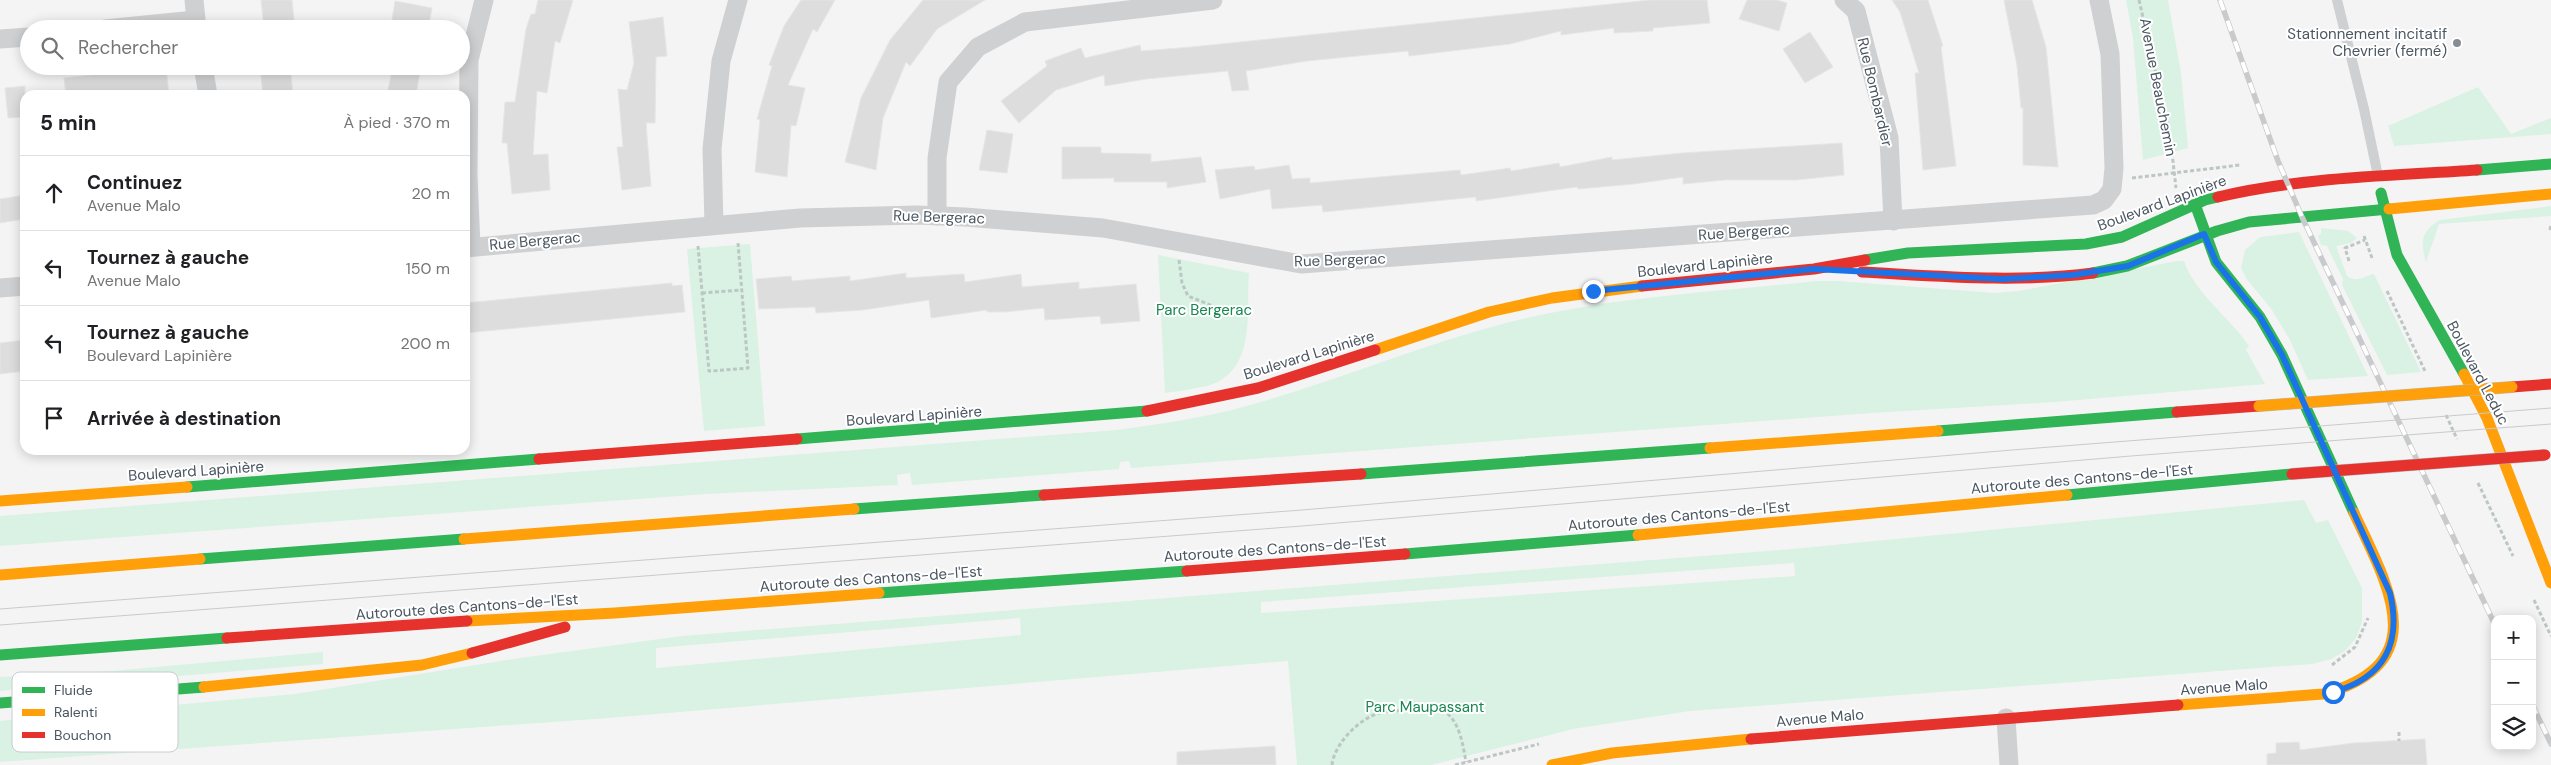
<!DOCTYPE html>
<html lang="fr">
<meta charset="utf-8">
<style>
:root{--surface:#fff;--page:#f2f2f2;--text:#202124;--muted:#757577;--line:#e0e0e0}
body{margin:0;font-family:"DM Sans",sans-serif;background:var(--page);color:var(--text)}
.controls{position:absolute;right:15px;bottom:15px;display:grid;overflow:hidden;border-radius:10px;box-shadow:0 2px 12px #0003}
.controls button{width:45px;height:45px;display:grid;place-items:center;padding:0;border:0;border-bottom:1px solid var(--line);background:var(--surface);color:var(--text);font:25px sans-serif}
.stop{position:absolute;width:15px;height:15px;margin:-11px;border:4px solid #1a73e8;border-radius:50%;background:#fff}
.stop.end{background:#1a73e8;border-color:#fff;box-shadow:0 1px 5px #0008}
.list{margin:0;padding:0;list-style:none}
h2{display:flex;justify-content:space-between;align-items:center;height:65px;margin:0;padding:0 20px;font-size:21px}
h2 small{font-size:16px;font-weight:400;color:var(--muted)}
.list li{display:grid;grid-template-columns:32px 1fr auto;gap:15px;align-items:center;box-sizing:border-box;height:75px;padding:0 20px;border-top:1px solid var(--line)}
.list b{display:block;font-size:19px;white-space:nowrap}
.list p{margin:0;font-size:16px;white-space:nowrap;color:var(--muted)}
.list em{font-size:16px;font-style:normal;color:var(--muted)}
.icon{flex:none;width:28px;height:28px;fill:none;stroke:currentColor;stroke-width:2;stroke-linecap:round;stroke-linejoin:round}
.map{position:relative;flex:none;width:2551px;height:765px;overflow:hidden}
.search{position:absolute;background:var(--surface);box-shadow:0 2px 12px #0003;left:20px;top:20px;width:450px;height:55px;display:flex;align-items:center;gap:12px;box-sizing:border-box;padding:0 18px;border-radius:28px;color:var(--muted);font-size:19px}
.panel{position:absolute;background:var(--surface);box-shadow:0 2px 12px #0003;left:20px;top:90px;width:450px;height:365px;border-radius:15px}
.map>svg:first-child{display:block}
.green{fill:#d9f2e3;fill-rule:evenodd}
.building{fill:#ddddde;stroke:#e5e6e7}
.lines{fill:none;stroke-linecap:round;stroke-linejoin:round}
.path{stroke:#bcc7c4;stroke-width:3;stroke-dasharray:4 2.5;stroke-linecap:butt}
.lane{stroke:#ced0d2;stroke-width:10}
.street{stroke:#ced0d2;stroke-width:19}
.fast{stroke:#30b455;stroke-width:11}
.slow{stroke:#ff9f0a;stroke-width:11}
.jam{stroke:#e5322d;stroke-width:11}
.tram{stroke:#c9cacc;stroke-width:1}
.rail-casing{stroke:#c9cacc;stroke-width:5.5}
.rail{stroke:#fff;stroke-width:4;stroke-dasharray:11;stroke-linecap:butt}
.slow-bridge-casing{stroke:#b9bec3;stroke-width:12;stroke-linecap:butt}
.jam-bridge-casing{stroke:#b9bec3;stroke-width:12;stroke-linecap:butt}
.slow-bridge{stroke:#ff9f0a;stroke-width:11}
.jam-bridge{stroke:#e5322d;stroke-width:11}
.route{stroke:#1a73e8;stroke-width:6}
.poi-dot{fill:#868d94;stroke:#fff;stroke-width:2}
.labels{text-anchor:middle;stroke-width:4;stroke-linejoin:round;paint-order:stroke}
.poi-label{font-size:15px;fill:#4a5661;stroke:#fff;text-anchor:end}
.street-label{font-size:15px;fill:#4a5661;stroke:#fff}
.park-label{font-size:15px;fill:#17864f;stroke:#fff}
.key{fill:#fff;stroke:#c9ccd0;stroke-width:1}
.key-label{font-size:14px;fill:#4a5661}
</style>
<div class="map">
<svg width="2551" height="765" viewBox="0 0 2551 765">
<rect width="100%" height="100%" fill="#f4f4f4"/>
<g class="green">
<path d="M2126,0H2168L2181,73L2188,148L2143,160L2133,38Z"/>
<path d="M2478,87L2511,134L2551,118V134L2394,146L2388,126Z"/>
<path d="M2551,206V216L2439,224L2426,262C2420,242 2421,231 2440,220Z"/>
<path d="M2321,228L2348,231L2357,238L2351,243L2336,246L2347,276C2358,283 2364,276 2374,274L2421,372L2387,375L2342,285L2343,279L2327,246L2321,245L2318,236L2321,234Z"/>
<path d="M2299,232L2368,376L2308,380L2290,340L2272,310L2246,278L2241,268L2245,250L2260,237Z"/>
<path d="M750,244L765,426L704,431L687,249Z"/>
<path d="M1158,255L1249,273C1246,313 1257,372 1207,386C1193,389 1179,391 1165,393Z"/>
<path d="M2177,261H2184C2194,292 2231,319 2249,346L2246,350L2265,384L2055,402L1871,413L1131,468L1129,461L1120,462L1119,469L912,485L910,473L897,475L898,485L706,494L0,546V516L1117,430C1159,424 1202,418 1243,407C1332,383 1417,346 1506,323C1607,297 1714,292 1817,281H1838L1995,293L2019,291Z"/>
<path d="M2304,500L2316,523L2328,520L2362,588V622L2356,638L2345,651L2331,659L2312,664L1690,711L1573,729L1431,765H1297L1288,661L608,718L0,762V721L295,694L513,659L682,636L1792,549ZM1794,563L1795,576L1261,613V602ZM1020,618L1021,635L656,668V648Z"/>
<path d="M323,652V664L0,691V677L112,671Z"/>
</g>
<g class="building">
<path d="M261,0H292L295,29H264Z"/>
<path d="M538,0H573L560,43L555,41L547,93L537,91L533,155L548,154L550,190L512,194L507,143H502L505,102H515L526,29L531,14H535Z"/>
<path d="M801,0H835L817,32L813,29L788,85L805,88L796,126L791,125L787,177L755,172L760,120L757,119L772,66L769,65L784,26Z"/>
<path d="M923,0H985L937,29L910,66L906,62L883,118L876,170L845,162L861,98L890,40Z"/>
<path d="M1650,0H1707L1710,23L1653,28V31L1614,33V28L1561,35V31L1510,44L1409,56L1408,51L1307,61L1246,71L1249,90L1232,91L1228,71L1146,79L1105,86L1104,75L1056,90L1019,123L1001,101L1047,66L1045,61L1081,48L1085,58L1140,45L1141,51L1191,47Z"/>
<path d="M1747,0H1777L1787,3L1779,31L1739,19Z"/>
<path d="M1892,0H1928L1943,46L1941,47L1956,166L1923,170L1915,73H1919L1900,12Z"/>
<path d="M2004,0H2032L2046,47L2058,167L2023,165V108H2021L2017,66Z"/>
<path d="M395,1L432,8L428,29H396L397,21L392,20Z"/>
<path d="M663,17L667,56L656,57L655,123H646L651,186L622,190L617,147H623L618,89L627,90L634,63L629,22Z"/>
<path d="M1810,32L1833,67L1805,83L1783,49Z"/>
<path d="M260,66H290L293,95H263Z"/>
<path d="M393,66H421L416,95H387Z"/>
<path d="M166,67L169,95H66L64,78Z"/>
<path d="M25,86V117L8,118L5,88Z"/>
<path d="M987,130L1013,134L1007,173L979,170Z"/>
<path d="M1842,143L1844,175L1796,180H1725L1683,184V177L1634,184L1578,189L1577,187L1476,201V197L1323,212L1322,205L1272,209L1270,189L1220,199L1215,170L1254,166L1255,170L1289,165L1292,179L1310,178V183L1460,170L1461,175L1510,168L1511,171L1559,163L1560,167L1612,157V160L1682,153Z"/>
<path d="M1062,147H1101V153L1151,154V162L1201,157L1206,182L1167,188V182H1114V178L1062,179Z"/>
<path d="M25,195V219L0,223V199Z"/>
<path d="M906,273V278L964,274L965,282L1021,274L1022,287L1079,282V289L1136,284L1140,321L1101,324L1100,316L1045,320L1044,308L1005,312H987V310L931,318L929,300L863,310L816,313L815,307L759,309L756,279L791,276L792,281L850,276V281Z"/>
<path d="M672,283V286L682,285L685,312L465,333V303Z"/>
<path d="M25,340V371L0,374V343Z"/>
<path d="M2425,739L2427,765H2267V754L2276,753V743L2299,742L2300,750L2354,743Z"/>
<path d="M1275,746L1276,765H1177V752Z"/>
</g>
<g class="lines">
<g class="path">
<path d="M2139,0L2170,135L2176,188"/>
<path d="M2132,178L2240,165"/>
<path d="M2550,230L2551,224"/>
<path d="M2364,236L2372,258"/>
<path d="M698,246L709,371H712L748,368L738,243"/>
<path d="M1179,260L1182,283L1188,296L1220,309"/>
<path d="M2349,261L2345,248L2365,240"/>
<path d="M2387,291L2425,371"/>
<path d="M702,293L741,290"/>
<path d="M2446,415L2457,439"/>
<path d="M2478,483L2513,556"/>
<path d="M2534,600L2551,636"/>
<path d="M2332,665L2355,647L2368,618"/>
<path d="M2399,732V741"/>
<path d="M1332,765C1334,744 1359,719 1379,713C1390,710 1406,711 1417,710C1425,710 1437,707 1444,711C1460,721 1463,746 1466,762"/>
<path d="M1455,765L1539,744"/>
</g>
<path class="lane" d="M2337,0L2364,109L2378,176"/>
<g class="street">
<path d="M194,0L197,29"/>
<path d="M1844,0L1856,11L1889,138L1893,221"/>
<path d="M105,29L195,20"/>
<path d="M0,39L29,37"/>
<path d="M203,66L208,95"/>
<path d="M937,216V158L948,82L978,47L1025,22L1213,0"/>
<path d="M714,225L712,149L721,61L738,0"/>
<path d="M471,247L468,175L469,60L484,0"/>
<path d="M465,248L800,218L917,215L965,217L1103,228L1301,264L2093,205L2104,200L2112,189L2114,168L2110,54L2099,0"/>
<path d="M0,288L25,286"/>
<path d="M2006,718L2009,765"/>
</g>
<g class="fast">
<path d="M2477,170L2551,164"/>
<path d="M2381,193L2397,255L2464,374"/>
<path d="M2195,204L2216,262L2260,317L2282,355L2354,513"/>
<path d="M1865,260L1908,253L2086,244L2122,237L2205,200L2218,197"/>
<path d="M2093,273L2127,266L2217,231L2249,222L2389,209"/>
<path d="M1938,431L2177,412"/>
<path d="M797,439L1147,411"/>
<path d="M1361,474L1710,448"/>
<path d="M187,487L539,459"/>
<path d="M2067,495L2292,474"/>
<path d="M854,509L1044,495"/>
<path d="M1405,554L1638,535"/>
<path d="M200,559L464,539"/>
<path d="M879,593L1187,571"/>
<path d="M0,655L227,638"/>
<path d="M0,703L204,687"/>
</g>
<g class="slow">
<path d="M2389,209L2551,194"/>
<path d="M1375,350L1489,312L1552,298L1642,286"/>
<path d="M2464,374L2487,418L2551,583"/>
<path d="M1710,448L1938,431"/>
<path d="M0,501L187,487"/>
<path d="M1638,535L2067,495"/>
<path d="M464,539L854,509"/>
<path d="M0,575L200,559"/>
<path d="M467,621L615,613L879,593"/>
<path d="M204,687L422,665L472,653"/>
<path d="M2178,705L2323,694C2435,664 2388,586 2354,513"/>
<path d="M1552,765L1612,753L1751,739"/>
</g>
<g class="jam">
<path d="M2218,197C2302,177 2391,176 2477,170"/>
<path d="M1862,272C1939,276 2016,283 2093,273"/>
<path d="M1642,286L1814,269L1865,260"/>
<path d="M2512,387L2551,384"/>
<path d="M1147,411L1258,388L1375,350"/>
<path d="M2177,412L2259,406"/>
<path d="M539,459L797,439"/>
<path d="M1044,495L1361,474"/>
<path d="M1187,571L1405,554"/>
<path d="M227,638L467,621"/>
<path d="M472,653L565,627"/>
<path d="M1751,739L2178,705"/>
</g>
<g class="tram">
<path d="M0,609L1302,510L2012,450L2551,408"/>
<path d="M0,625L1302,526L2131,456L2551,424"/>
</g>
<g class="rail-casing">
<g id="rail">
<path d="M2220,0L2278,161L2302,217L2495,625"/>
<path d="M2532,704L2551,744"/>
</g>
</g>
<use href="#rail" class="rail"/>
<g class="slow-bridge-casing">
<path id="slow-bridge" d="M2259,406L2512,387"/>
</g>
<g class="jam-bridge-casing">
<path id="jam-bridge" d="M2292,474L2545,455"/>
</g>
<use href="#slow-bridge" class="slow-bridge"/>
<use href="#jam-bridge" class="jam-bridge"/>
</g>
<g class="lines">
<path class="route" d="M1593,291L1814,269L2002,279L2073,275L2128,266L2204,234L2216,262L2260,317L2282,355L2390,593C2402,644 2384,678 2333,692"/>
</g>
<circle class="poi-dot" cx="2457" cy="43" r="5"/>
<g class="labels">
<g class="poi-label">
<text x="2447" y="39">Stationnement incitatif<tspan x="2447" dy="17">Chevrier (fermé)</tspan></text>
</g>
<g class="street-label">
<text transform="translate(2158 87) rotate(79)" y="5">Avenue Beauchemin</text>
<text transform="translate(1875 92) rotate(77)" y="5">Rue Bombardier</text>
<text transform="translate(2162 203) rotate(-20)" y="5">Boulevard Lapinière</text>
<text transform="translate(939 217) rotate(2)" y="5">Rue Bergerac</text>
<text transform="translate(1744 232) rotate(-4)" y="5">Rue Bergerac</text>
<text transform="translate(535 241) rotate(-5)" y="5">Rue Bergerac</text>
<text transform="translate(1340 260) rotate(-2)" y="5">Rue Bergerac</text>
<text transform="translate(1705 265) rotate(-6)" y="5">Boulevard Lapinière</text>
<text transform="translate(1309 355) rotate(-17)" y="5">Boulevard Lapinière</text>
<text transform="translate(2478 373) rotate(62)" y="5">Boulevard Leduc</text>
<text transform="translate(914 416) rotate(-4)" y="5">Boulevard Lapinière</text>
<text transform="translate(196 471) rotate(-4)" y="5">Boulevard Lapinière</text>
<text transform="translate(2082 479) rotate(-5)" y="5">Autoroute des Cantons-de-l'Est</text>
<text transform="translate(1679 516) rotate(-5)" y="5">Autoroute des Cantons-de-l'Est</text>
<text transform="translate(1275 549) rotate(-4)" y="5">Autoroute des Cantons-de-l'Est</text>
<text transform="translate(871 579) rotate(-4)" y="5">Autoroute des Cantons-de-l'Est</text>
<text transform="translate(467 607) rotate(-4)" y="5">Autoroute des Cantons-de-l'Est</text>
<text transform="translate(2224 687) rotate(-4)" y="5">Avenue Malo</text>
<text transform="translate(1820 718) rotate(-5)" y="5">Avenue Malo</text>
</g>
<g class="park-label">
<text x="1204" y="315">Parc Bergerac</text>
<text x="1425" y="712">Parc Maupassant</text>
</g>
</g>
<rect x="12" y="672" width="166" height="80" rx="8" class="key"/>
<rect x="22" y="687" width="23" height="6" fill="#30b455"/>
<rect x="22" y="709" width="23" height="7" fill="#ff9f0a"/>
<rect x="22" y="732" width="23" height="6" fill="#e5322d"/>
<g class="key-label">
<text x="54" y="695">Fluide</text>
<text x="54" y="717">Ralenti</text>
<text x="54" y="740">Bouchon</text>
</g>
</svg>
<div class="controls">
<button>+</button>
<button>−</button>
<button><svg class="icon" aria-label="layers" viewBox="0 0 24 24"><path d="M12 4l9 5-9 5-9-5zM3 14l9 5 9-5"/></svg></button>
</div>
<div class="stop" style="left:2333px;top:692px"></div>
<div class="stop end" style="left:1593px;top:291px"></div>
<div class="search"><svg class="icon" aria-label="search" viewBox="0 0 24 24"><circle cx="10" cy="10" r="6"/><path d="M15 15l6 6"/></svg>Rechercher</div>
<section class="panel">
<h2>5 min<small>À pied · 370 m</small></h2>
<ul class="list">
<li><svg class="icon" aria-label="ahead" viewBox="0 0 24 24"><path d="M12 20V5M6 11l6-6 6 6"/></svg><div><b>Continuez</b><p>Avenue Malo</p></div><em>20 m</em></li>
<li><svg class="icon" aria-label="left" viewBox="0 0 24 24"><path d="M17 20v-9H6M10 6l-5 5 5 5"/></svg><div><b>Tournez à gauche</b><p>Avenue Malo</p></div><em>150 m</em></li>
<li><svg class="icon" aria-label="left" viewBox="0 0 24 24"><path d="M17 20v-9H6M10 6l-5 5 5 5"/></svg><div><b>Tournez à gauche</b><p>Boulevard Lapinière</p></div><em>200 m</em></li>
<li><svg class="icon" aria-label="arrive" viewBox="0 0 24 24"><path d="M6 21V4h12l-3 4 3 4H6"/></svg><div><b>Arrivée à destination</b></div></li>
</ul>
</section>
</div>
